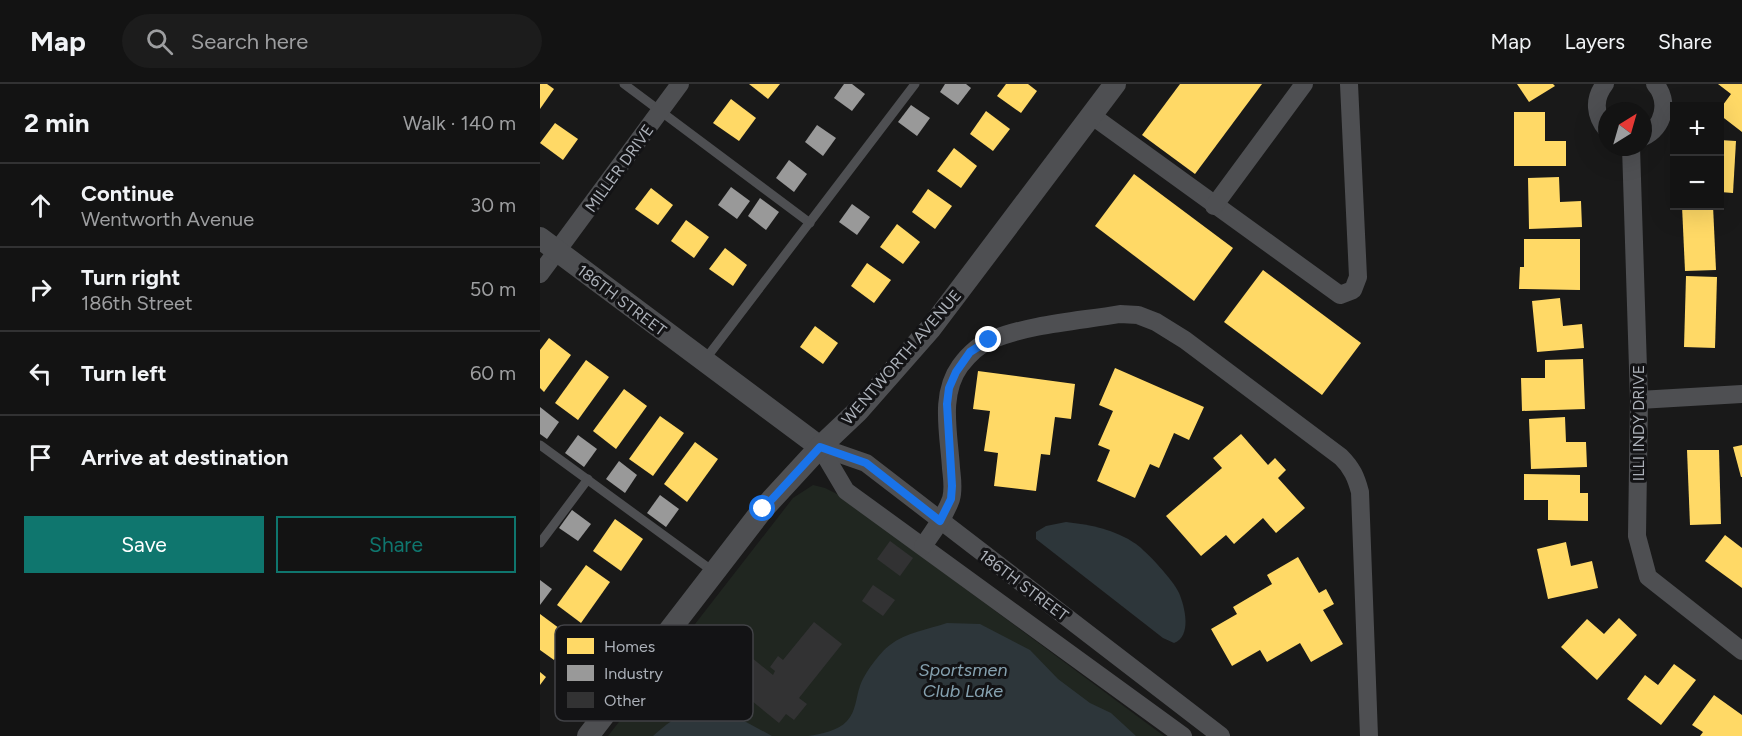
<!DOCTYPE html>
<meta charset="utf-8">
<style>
:root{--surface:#131313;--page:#1c1c1c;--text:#f1f3f6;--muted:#9d9ea0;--line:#323233;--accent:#0f766e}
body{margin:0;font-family:Figtree,sans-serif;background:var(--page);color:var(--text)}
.controls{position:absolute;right:18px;top:18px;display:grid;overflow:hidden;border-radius:0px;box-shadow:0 6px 24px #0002}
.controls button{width:54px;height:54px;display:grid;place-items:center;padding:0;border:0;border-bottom:2px solid var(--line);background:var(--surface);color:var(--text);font:30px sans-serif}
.compass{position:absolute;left:1058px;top:18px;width:54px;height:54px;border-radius:50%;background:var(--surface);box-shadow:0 6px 24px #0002;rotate:37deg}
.stop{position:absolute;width:18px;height:18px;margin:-14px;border:4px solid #1a73e8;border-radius:50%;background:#fff}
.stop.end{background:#1a73e8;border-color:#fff;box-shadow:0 2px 6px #0008}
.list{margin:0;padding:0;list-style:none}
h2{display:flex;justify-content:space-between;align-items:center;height:78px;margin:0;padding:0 24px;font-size:26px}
h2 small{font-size:20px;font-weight:400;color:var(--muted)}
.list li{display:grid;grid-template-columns:39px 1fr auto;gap:18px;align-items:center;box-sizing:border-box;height:84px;padding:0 24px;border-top:2px solid var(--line)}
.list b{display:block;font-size:22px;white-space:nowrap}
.list p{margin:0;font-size:20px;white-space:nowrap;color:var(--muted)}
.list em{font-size:20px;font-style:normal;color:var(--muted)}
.actions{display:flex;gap:12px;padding:18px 24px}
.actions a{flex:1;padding:14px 0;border:2px solid var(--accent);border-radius:0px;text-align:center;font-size:21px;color:var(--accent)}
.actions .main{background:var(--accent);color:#fff}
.icon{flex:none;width:33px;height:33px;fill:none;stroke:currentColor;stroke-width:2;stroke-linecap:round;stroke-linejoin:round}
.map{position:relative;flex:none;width:1202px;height:652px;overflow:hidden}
header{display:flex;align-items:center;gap:36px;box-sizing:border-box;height:84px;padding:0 30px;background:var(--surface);border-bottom:2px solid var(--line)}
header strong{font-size:28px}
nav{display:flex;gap:33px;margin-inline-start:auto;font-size:21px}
.search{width:420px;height:54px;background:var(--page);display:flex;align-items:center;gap:15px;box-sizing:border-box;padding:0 21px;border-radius:33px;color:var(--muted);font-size:22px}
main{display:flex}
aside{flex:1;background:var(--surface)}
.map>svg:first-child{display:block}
.green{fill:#202620}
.water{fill:#2d363a}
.homes{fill:#ffd966}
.industry{fill:#999}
.building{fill:#323233}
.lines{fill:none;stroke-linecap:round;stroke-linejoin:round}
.service{stroke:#4e4f52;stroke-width:9}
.minor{stroke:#4e4f52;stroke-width:18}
.tertiary{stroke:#4e4f52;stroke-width:22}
.route{stroke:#1a73e8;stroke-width:8}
.labels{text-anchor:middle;stroke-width:6;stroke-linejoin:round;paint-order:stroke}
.street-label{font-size:16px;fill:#acb1b9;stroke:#131315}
.water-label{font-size:18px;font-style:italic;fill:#86a2b0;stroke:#131315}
.key{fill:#131315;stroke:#414246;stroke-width:1.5}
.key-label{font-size:16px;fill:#acb1b9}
</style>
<header>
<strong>Map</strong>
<div class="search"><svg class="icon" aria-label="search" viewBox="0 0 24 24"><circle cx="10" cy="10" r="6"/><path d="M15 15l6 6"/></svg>Search here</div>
<nav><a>Map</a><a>Layers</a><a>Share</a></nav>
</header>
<main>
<aside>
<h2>2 min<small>Walk · 140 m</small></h2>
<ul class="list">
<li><svg class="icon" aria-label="ahead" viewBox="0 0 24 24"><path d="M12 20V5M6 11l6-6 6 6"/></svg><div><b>Continue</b><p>Wentworth Avenue</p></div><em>30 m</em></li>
<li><svg class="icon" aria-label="right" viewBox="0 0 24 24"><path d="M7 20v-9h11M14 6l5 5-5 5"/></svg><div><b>Turn right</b><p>186th Street</p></div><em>50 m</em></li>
<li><svg class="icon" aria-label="left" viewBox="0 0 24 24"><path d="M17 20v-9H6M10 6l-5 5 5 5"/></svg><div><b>Turn left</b></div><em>60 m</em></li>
<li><svg class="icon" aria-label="arrive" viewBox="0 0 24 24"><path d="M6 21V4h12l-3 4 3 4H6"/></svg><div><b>Arrive at destination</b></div></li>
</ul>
<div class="actions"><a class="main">Save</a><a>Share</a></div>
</aside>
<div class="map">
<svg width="1202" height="652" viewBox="0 0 1202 652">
<rect width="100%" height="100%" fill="#191919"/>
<path class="green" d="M273,401L285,404L299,411L624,652H68L253,414Z"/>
<g class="water">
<path d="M526,438C551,441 574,445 596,460C607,468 633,496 639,509C645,523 652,552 634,559L623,554L496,455V448L506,442Z"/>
<path d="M407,539L440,540L490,566L518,595L550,619L571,629L596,652H268C281,650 298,647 307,637C316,628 316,613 320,602C324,590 340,568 350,561C365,549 389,545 407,539Z"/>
<path d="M172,626L195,632L232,652H113C133,634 145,626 172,626Z"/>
</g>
<g class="homes">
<path d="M0,0H7L14,5L0,25Z"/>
<path d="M209,0H240L228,15Z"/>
<path d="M466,0H488L497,7L481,29L457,12Z"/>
<path d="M640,0H722L655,90L602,51Z"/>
<path d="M977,0H1013L1015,2L989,18Z"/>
<path d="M1178,0H1202V48L1180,31V25L1191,10Z"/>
<path d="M191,15L216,34L199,57L173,39Z"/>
<path d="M446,27L470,45L453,67L430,50Z"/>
<path d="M974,28H1005V57H1026V82H974Z"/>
<path d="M15,39L38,55L23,76L0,59Z"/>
<path d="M1180,56L1196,57L1193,109L1180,108Z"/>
<path d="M414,64L437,82L421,104L397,87Z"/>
<path d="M594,90L693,164L654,217L555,142Z"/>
<path d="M1019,93L1020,118L1041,117L1042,143L989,145L988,94Z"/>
<path d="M111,104L133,121L118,141L95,125Z"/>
<path d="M388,105L412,122L395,145L372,128Z"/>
<path d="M1142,122H1173L1176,186L1145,187Z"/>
<path d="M146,136L169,153L154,174L131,157Z"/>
<path d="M357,140L380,158L363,180L340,163Z"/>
<path d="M984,155H1040V206L979,205L980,183H984Z"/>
<path d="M185,164L207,181L193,202L169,185Z"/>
<path d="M327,179L351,196L334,219L311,202Z"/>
<path d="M723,186L821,259L782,311L684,238Z"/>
<path d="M1146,192L1177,193L1175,264L1144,263Z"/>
<path d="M1020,214L1023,242L1042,240L1044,264L997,268L992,217Z"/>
<path d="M275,242L298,259L283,280L260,263Z"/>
<path d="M9,254L31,271L4,308L0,304V266Z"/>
<path d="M1043,275L1045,325L982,327L981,294H1005V276Z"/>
<path d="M46,276L69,293L38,336L15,319Z"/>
<path d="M575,284L664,323L649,356L634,349L619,384L610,380L595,414L557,397L570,366L558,361L573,327L559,321Z"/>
<path d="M438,287L535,300L531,335L515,333L510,371L501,370L496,407L454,402L458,369L444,367L450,327L433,325Z"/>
<path d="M84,305L107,322L76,365L53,347Z"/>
<path d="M120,332L144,349L113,392L89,375Z"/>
<path d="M1025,333L1026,358H1046L1047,383L991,385L989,335Z"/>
<path d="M701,350L728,381L735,374L746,386L738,394L765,424L736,449L723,434L694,460L686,451L661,472L626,432L682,384L673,374Z"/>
<path d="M155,358L178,375L147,418L124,400Z"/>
<path d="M1202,361V393H1201L1193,363Z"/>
<path d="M1147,366H1179L1181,440L1150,441Z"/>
<path d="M984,390L1040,391V409H1048V437L1008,436V416H984Z"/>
<path d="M75,435L103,455L81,487L53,467Z"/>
<path d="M1185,451L1202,464V504L1165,477Z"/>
<path d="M1026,458L1031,482L1052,477L1058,504L1008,515L997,465Z"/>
<path d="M758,473L779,509L786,505L794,520L783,526L803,560L771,578L760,559L727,578L720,566L692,582L671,545L697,530L693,523L732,500L727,491Z"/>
<path d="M46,481L70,498L41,539L17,521Z"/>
<path d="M0,530L31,553L14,576L0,566Z"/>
<path d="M1079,534L1097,551L1057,596L1021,563L1047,535L1064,550Z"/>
<path d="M1134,580L1156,596L1121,641L1087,615L1105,591L1118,601Z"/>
<path d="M0,588L6,593L0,601Z"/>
<path d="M1174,611L1202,631V652H1160L1163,648L1152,641Z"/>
</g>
<g class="industry">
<path d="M304,0H312L325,10L312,27L294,14Z"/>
<path d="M405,0H426L431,4L418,21L400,8Z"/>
<path d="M371,21L390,34L377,52L358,38Z"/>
<path d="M277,41L296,54L283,72L265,58Z"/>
<path d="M249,76L267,90L254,108L236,94Z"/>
<path d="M191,103L210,117L197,135L178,121Z"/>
<path d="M220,114L239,128L226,146L208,132Z"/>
<path d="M312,120L330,133L317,151L299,138Z"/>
<path d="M0,323L19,338L7,355L0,350Z"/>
<path d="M38,351L57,365L44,383L25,369Z"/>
<path d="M79,377L97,391L85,409L66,395Z"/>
<path d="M120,411L139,425L126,443L107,429Z"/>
<path d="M32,426L51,440L38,457L19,444Z"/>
<path d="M0,496L12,505L0,521Z"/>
</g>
<g class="building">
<path d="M350,457L373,474L360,492L337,475Z"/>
<path d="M333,501L355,516L343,532L322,517Z"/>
<path d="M274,538L302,560L259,614L267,620L254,636L246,630L239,639L185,595L206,569L233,591L235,587L230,583L238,572L243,576Z"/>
</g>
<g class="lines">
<g class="service">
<path d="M84,0L270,139"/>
<path d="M164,277L375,0"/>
<path d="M0,361L174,488"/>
<path d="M0,459L48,395"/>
</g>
<g class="minor">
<path d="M1065,0C1053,15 1055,32 1067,46"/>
<path d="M551,31L800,211L813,206L818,193L809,0"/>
<path d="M1103,53C1124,44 1130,17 1115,0"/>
<path d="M1091,63L1099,316L1097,452L1108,493L1202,567"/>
<path d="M674,122L764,0"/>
<path d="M0,190L140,0"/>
<path d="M1099,316L1202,310"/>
<path d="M280,363L326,379L681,652"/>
<path d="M280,363L306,407L643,652"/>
<path d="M383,462C393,448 405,432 411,415C414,405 412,394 411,384C409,350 399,311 420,282C429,270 438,261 451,256C490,240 539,237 580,230L598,231L616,238L645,256L801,373C812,384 816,393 820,408L829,652"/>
</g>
<g class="tertiary">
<path d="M0,154L280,363"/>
<path d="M48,652L223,425L280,363L318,327L391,244L575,0"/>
</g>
</g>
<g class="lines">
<path class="route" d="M223,425L280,363L326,379L400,437L411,415L412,402L407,320L409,304L416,288L430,268L449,256"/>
</g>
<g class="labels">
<g class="street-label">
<text transform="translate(79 84) rotate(-54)" y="6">MILLER DRIVE</text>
<text transform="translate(82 216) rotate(37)" y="6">186TH STREET</text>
<text transform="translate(361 273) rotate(-49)" y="6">WENTWORTH AVENUE</text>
<text transform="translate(1098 339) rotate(-90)" y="6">ILLI INDY DRIVE</text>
<text transform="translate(484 501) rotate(37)" y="6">186TH STREET</text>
</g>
<g class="water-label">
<text x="423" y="592">Sportsmen<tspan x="423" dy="21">Club Lake</tspan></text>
</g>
</g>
<rect x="15" y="541" width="198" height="96" rx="9" class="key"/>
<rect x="27" y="554" width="27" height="16" fill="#ffd966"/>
<rect x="27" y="581" width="27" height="16" fill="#999"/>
<rect x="27" y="608" width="27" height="16" fill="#323233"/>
<g class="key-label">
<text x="64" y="568">Homes</text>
<text x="64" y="595">Industry</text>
<text x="64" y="622">Other</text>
</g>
</svg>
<div class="controls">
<button>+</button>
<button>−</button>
</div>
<svg class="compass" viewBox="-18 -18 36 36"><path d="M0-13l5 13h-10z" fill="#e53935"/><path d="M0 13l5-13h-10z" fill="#9d9ea0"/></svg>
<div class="stop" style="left:223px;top:425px"></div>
<div class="stop end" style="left:449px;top:256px"></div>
</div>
</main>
